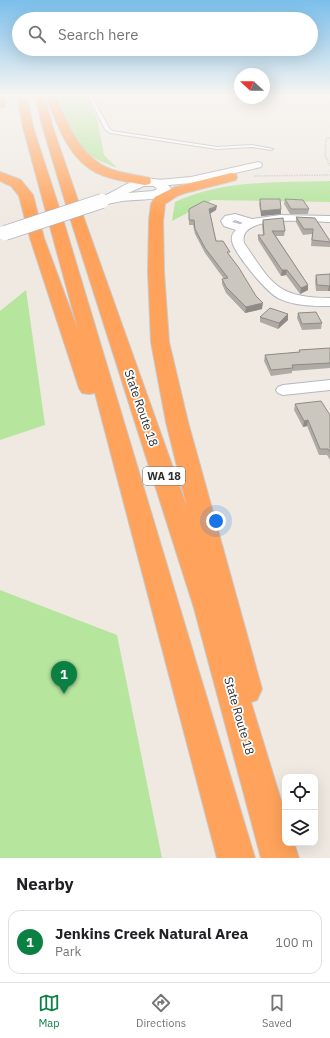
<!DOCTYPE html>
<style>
:root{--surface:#fff;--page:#f6f6f6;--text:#202124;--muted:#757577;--line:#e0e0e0;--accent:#0b8043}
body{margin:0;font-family:"IBM Plex Sans",sans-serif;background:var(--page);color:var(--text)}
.controls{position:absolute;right:12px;bottom:12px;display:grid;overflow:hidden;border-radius:8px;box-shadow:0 4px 16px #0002}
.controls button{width:36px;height:36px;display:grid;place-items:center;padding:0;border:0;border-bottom:1px solid var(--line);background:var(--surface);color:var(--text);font:20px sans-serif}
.compass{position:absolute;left:234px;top:68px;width:36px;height:36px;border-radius:50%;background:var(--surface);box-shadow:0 4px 16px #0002;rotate:292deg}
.you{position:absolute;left:216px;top:521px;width:14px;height:14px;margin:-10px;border:3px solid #fff;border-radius:50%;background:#1a73e8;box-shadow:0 0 0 6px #1a73e833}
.badge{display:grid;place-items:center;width:26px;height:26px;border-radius:50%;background:var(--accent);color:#fff;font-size:13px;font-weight:700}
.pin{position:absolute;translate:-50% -33px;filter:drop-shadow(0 1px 2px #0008)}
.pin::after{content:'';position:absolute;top:21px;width:14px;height:12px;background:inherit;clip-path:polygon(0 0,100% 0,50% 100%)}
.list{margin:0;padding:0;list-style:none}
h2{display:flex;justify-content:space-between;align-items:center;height:52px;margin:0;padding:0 16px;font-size:17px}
h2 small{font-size:13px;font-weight:400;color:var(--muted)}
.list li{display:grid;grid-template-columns:26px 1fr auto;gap:12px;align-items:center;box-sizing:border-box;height:64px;margin:0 8px 8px;padding:0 8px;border:1px solid var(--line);border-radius:12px}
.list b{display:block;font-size:15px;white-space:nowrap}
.list p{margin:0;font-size:13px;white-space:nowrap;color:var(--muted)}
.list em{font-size:13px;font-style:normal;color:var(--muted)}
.icon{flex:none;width:22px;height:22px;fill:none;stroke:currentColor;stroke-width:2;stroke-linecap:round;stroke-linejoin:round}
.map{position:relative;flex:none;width:330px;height:858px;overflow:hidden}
.search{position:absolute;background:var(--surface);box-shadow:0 4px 16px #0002;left:12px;right:12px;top:12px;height:44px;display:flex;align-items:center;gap:10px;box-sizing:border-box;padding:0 14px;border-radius:22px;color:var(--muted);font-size:15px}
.sheet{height:124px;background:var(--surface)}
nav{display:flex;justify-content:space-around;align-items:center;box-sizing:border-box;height:56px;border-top:1px solid var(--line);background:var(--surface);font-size:11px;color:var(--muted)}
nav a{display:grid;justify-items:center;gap:2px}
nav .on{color:var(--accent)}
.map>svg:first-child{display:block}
.green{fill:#b6e59e}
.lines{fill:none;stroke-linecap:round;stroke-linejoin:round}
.service-casing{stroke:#b4b7c1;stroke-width:2}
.minor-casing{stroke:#b4b7c1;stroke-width:2}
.secondary-casing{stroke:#b4b7c1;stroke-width:2}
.motorway-casing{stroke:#c9c9c9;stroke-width:2}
.path{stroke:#c9c9c9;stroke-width:1.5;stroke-dasharray:1.5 1;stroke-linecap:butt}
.service{fill:#fff;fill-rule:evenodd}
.minor{fill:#fff;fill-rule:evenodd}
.secondary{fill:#fff;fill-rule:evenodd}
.motorway{fill:#ffa35c;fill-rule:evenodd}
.secondary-bridge-casing{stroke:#b4b7c1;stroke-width:16;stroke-linecap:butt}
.secondary-bridge{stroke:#fff;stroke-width:14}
.wall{fill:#afaba4}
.shaded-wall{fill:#8e8b86}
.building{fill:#cbc7bf;stroke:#8e8b86}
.labels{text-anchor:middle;stroke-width:3.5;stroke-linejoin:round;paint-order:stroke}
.shield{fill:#fff;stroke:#6d6d6d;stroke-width:1}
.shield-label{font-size:11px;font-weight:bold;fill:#2e2e2e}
.street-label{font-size:12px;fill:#2e2e2e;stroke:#fff}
</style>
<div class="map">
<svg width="330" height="858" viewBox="0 0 330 858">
<rect width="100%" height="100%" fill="#efe9e1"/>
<g class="green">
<path d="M58,96H85L97,118L104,155L117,168C106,163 92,159 83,150C72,138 64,112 58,96Z"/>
<path d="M330,181V202L212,200L172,221L175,202C223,179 278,183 330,181Z"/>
<path d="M26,290L45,425L0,440V311Z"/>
<path d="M0,590L117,635L162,858H0Z"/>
</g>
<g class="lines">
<g class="service-casing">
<path id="service" d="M88,96H92L109,128L112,131L217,147L252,145L273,149L271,150L252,147L217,149L110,133L105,129Z"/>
</g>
<g class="minor-casing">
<g id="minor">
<path d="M258,162L261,163L262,165L261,167L191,183L158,186L153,183L158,180L191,177Z"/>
<path d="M235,214L252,219L280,215L330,216V222C313,222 237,213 244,243C272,284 277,298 330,298V306C313,306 294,306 278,298C266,292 234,253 232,241C231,236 233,233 236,230L224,226L221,221L225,216ZM235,220L243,223L240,224L232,222Z"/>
<path d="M330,380V390L283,395L278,393L276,390L278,387L283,385Z"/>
</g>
</g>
<g class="secondary-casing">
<path id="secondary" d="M144,178L163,180L171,188L167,195C152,201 138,199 122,201C114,202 106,206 97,204L95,201L97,198C114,194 124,182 144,178ZM144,186H154L157,189L153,191L128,193Z"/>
</g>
<g class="motorway-casing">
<g id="motorway">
<path d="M0,96H9L4,107L0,108Z"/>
<path d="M17,96H27L33,127L65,226L255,858H217L95,393L89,394L82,393L79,388L30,238L19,196L11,186L0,181V172L21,180L33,195L44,238L78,330L23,127Z"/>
<path d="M35,96H45L52,125L85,221L187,507L166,422L151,342L148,272L149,221L151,204L155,197L175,187L231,173L236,174L237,177L236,180L185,193L177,196L165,204L163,221L164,272L169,342L188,422L262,689L257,700L251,702L285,813V843H294L299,858H261L194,608L71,221L42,125Z"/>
<path d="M46,96H56C68,125 81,159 113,170C125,174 137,175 150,178L151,181L150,184L145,185C129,182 112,180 97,173C68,159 57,123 46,96Z"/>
</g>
</g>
<g class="path">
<path d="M330,138H326L325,155L330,166"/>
<path d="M254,176L330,175"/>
</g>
<use href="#service" class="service"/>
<use href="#minor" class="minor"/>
<use href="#secondary" class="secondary"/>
<use href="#motorway" class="motorway"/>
<g class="secondary-bridge-casing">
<path id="secondary-bridge" d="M5,233L102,201"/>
</g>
<use href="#secondary-bridge" class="secondary-bridge"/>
</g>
<g class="wall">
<path d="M260,199L281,214L261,216L259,204Z"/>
<path d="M285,199L309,209L308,214H290L284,204Z"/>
<path d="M189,209L216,210L210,214L216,241L229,255L262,309L245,313L226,293L222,284V279H224L205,253L195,234L193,225H189Z"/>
<path d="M296,217L330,241V247L311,246L312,234L303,235L296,222Z"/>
<path d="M263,220L285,231L284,236H276L308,285V290L300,294L286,275L281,276L258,240V235H263L262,225Z"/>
<path d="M330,274V291H316L315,281L316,275Z"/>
<path d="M298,313L322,323L321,329L302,330L297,318Z"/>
<path d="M288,314V320L278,329L260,322V317Z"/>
<path d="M330,348V368L292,371V373L271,376L264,361L265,355L299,352V350Z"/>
<path d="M295,404L330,415V460L327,455H319L307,426L303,427L294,410Z"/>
</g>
<g class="shaded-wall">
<path d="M217,206L216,210L209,214V209Z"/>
<path d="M281,209V214L261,216V211Z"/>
<path d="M282,270H287L286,275L281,276Z"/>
<path d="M308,285V290L300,294L301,288Z"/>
<path d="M329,286H330V291H328Z"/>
<path d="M263,303L262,309L245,313L246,307Z"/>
<path d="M288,314V320L278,329L279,323Z"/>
<path d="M308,420L307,426L303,427L304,421Z"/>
</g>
<g class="building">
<path d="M260,199H280L281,209L261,211Z"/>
<path d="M285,199L303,200L309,209H291Z"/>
<path d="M204,201L217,206L209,209L216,241H223L230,252H227L239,268L256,296L263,303L246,307L226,287L222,279L228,278L205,248L195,229L194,220H189V209Z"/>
<path d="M296,217L315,218L330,241V242L312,240L313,229H304Z"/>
<path d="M283,218L285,231H272L308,285L301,288L287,270H282L258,235H264L263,220Z"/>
<path d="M330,274V286L317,285L316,275Z"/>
<path d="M270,308L288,314L279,323L260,317Z"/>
<path d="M316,312L322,323L302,324L298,313Z"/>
<path d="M330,348V363L292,365L293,368L271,370L265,355L300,352L299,350Z"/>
<path d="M321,401L330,415V452L328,449H320L308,420L304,421L295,404Z"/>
</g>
<linearGradient id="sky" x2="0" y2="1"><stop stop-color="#7abfeb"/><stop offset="0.44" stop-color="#f8f5f2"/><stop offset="1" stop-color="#f8f5f2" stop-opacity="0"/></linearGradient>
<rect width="330" height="216" fill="url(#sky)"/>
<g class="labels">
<rect class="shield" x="143" y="467" width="42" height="18" rx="3"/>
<g class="shield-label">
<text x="164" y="480">WA 18</text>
</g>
<g class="street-label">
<text transform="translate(141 408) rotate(71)" y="4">State Route 18</text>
<text transform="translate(239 716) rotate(74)" y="4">State Route 18</text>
</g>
</g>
</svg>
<div class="controls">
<button><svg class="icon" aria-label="locate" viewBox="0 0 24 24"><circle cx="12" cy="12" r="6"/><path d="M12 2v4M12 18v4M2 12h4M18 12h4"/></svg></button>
<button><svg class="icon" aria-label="layers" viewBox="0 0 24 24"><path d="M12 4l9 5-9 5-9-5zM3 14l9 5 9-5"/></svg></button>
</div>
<svg class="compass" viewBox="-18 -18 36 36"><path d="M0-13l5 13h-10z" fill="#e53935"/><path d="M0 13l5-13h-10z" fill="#757577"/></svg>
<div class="you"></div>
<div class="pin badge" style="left:64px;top:694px">1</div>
<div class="search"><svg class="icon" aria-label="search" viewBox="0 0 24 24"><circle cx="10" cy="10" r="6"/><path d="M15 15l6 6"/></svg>Search here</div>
</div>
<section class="sheet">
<h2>Nearby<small></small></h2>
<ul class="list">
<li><span class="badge">1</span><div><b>Jenkins Creek Natural Area</b><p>Park</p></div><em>100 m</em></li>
</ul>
</section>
<nav>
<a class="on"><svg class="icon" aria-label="map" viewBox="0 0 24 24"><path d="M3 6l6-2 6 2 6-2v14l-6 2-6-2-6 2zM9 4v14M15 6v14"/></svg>Map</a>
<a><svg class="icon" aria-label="directions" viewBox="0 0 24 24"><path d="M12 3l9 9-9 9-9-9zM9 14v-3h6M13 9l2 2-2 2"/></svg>Directions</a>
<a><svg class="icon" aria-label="saved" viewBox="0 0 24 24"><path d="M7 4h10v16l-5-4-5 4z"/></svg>Saved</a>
</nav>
